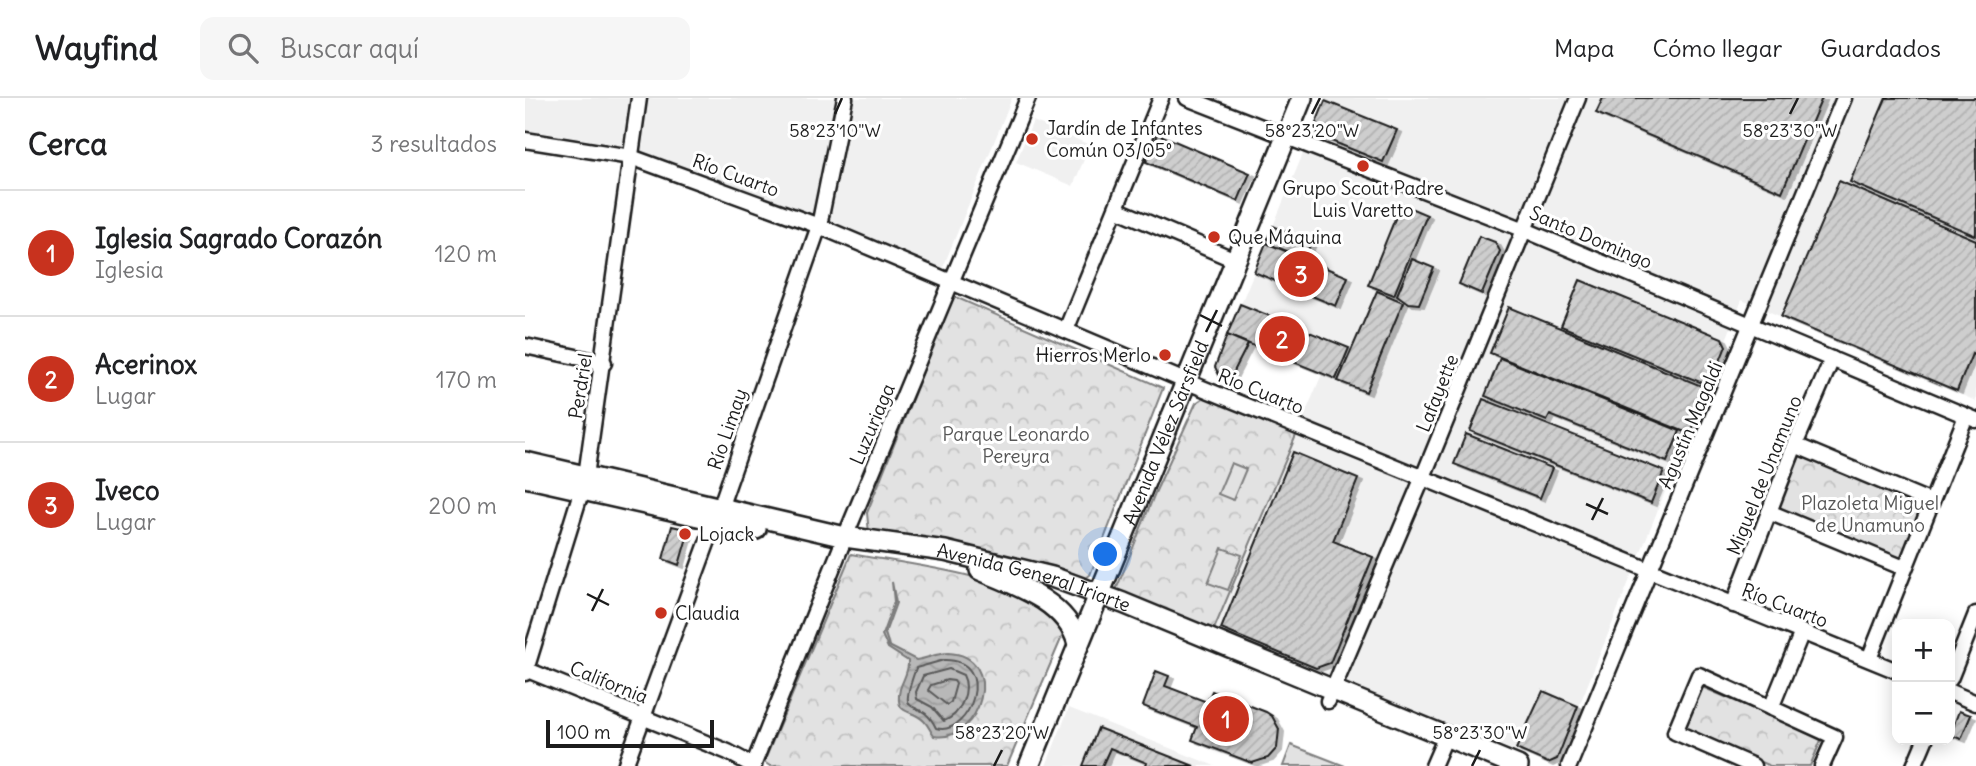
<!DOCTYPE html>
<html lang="es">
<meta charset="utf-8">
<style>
:root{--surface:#fff;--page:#f6f6f6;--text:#202124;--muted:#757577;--line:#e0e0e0;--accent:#c8321e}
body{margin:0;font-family:Delius,sans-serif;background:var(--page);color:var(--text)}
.controls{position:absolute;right:21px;bottom:21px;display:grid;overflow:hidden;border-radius:14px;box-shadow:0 4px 18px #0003}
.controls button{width:63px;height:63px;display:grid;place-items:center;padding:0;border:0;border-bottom:2px solid var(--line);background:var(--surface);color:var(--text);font:35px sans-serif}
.scale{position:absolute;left:21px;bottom:18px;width:168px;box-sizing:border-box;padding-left:7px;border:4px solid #1c1c1c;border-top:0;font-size:19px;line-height:24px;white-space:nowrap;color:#1c1c1c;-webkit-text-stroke:5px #fff;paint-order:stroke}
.you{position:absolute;left:581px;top:457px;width:24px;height:24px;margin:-18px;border:5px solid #fff;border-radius:50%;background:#1a73e8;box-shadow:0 0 0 10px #1a73e833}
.badge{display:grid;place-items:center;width:46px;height:46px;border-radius:50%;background:var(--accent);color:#fff;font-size:23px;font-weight:700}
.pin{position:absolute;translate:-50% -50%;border:4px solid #fff;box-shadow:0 2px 7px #0006}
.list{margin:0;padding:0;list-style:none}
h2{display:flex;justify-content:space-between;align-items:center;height:91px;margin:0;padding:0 28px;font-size:30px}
h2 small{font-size:23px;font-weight:400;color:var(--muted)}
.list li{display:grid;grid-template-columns:46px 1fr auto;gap:21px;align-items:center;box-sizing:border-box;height:126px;padding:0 28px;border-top:2px solid var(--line)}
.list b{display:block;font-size:26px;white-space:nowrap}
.list p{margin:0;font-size:23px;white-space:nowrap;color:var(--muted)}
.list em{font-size:23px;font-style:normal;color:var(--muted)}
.icon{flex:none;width:38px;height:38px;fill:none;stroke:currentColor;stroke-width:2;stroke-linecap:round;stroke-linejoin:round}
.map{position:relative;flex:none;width:1451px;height:668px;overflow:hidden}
header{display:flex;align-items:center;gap:42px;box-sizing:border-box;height:98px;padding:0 35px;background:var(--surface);border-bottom:2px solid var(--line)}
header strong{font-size:33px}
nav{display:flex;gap:38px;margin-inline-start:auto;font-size:24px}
.search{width:490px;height:63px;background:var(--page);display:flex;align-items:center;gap:18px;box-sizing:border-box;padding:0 24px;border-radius:14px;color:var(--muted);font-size:26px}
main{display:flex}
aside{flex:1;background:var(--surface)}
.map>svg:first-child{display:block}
.built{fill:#f0f0f0}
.park{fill:url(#park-crowns);stroke:#7f7f7f;stroke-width:2}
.garden{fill:#e2e2e2;stroke:#7f7f7f;stroke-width:2}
.water{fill:url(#water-waves);stroke:#7a7a7a;stroke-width:2}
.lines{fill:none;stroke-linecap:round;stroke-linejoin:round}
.shore{stroke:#5a5a5a;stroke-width:2}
.building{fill:url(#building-hatch);stroke:#1c1c1c;stroke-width:2;filter:url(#shadow)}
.minor-casing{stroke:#1c1c1c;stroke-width:19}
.secondary-casing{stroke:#1c1c1c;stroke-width:24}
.minor{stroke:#fff;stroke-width:14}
.secondary{stroke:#fff;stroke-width:19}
.ticks{fill:none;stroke:#1c1c1c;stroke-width:2.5}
.poi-dot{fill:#c8321e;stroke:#fff;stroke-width:2.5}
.labels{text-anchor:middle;stroke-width:6;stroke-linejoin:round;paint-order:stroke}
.poi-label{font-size:19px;fill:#1c1c1c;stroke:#fff;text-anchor:start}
.street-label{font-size:19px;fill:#1c1c1c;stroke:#fff}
.park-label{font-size:19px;fill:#575757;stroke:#fff}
.ticks-label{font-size:18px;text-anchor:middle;fill:#1c1c1c;stroke:#fff;stroke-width:6;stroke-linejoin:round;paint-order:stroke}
</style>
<header>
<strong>Wayfind</strong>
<div class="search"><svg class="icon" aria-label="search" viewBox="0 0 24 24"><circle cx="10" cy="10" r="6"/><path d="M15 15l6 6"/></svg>Buscar aquí</div>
<nav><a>Mapa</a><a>Cómo llegar</a><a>Guardados</a></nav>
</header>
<main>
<aside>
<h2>Cerca<small>3 resultados</small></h2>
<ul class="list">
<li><span class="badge">1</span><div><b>Iglesia Sagrado Corazón</b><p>Iglesia</p></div><em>120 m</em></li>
<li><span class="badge">2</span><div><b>Acerinox</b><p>Lugar</p></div><em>170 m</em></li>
<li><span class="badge">3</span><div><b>Iveco</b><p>Lugar</p></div><em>200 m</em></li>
</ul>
</aside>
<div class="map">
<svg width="1451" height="668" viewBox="0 0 1451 668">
<defs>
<pattern id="park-crowns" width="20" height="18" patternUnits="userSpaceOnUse" patternTransform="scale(1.75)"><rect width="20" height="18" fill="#e2e2e2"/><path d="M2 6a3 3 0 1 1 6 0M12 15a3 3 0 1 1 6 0" fill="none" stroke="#c1c1c1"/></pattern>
<pattern id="water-waves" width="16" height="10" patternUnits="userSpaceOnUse" patternTransform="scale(1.75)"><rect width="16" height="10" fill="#b8b8b8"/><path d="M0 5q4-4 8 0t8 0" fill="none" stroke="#9e9e9e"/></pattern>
<pattern id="building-hatch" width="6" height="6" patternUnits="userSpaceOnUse" patternTransform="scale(1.75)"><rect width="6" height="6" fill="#cecece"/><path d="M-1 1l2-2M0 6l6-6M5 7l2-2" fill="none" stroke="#b0b0b0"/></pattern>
<filter id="shadow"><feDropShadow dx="5" dy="3" stdDeviation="0" flood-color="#0004"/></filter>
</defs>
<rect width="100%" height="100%" fill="#fff"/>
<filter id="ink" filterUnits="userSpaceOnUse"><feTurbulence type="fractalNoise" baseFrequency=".0143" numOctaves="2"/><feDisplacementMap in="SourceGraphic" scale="14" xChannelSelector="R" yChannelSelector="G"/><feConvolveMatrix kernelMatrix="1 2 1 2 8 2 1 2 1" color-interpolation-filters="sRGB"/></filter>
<g filter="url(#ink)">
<g class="built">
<path d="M0,0H487L417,172L96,47L0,32Z"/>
<path d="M801,0H1451V303L1217,202L1030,668L687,536L797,276L703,237Z"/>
<path d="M508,23L565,47L548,88L491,64Z"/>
<path d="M544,610L690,668H521Z"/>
</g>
<g class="park">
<path d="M428,198L638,290L565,477L556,484L452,451L416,442L344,435L342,415Z"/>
<path d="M680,299L772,335L687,536L589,497L630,395L671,305Z"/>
<path d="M1276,355L1398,405L1375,462L1252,411Z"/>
<path d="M326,456C380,466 482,476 523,513C529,518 534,527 539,534L482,668H245L239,664Z"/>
<path d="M1177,589L1297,640L1285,668H1245L1159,632Z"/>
</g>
<g class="garden">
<path d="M706,365L721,371L708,402L693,396Z"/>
<path d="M697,450L717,457L703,492L683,485Z"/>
<path d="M766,647L820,668H758Z"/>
</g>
<path class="water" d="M367,484L371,505L360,535L364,548L391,562C402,561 412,555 423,555C482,557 456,646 409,638C405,633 404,628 399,623C387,610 369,619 375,591C378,581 384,574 383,563L363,550L357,537L369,504Z"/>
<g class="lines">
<g class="shore">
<path d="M419,562C474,561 445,640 411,630C394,594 370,628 391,570Z"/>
<path d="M424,571L438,577C446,592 436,617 419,623L407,609L392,601L391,594L398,578Z"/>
<path d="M422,582L429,583L431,586L426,604L422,607L403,592L406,587Z"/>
</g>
</g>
<g class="building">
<path d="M1078,0H1297L1257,94L1071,15Z"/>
<path d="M1361,0H1451V138L1325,84Z"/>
<path d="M800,3L872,32L858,64L794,38L790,28Z"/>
<path d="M633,36L725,75L713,103L621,64Z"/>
<path d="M1314,83L1451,142V258L1447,256L1432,293L1256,219Z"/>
<path d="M876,106L902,117L869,197L843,187Z"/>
<path d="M748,128L786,144L780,160L741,145Z"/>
<path d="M954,138L970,144L975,153L957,196L934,186Z"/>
<path d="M741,145L823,179L811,208L729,174Z"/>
<path d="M887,161L909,170L894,206L883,205L872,197Z"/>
<path d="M1055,182L1197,240L1201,248L1185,288L1036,228Z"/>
<path d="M852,193L878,204L841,294L813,283Z"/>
<path d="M715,206L824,250L811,281L702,237Z"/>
<path d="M984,209L1184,291L1165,336L965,255Z"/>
<path d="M702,237L723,246L703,285L696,281L690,269Z"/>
<path d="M975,260L1155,333L1142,364L1025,317L1022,323L960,298Z"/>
<path d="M958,301L1139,373L1126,405L945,333Z"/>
<path d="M941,336L1027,370L1015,400L929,366Z"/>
<path d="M768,354L833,381L808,443L848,459L805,565L791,570L696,531Z"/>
<path d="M147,428L160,431L163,436L154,467L138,461Z"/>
<path d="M631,573L644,578L640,588L682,604L687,593L741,614L747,618L754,631L752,650L743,660L727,665L667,642L672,629L618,608Z"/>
<path d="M1018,593L1053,608L1032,661L1023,665L991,651Z"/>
<path d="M1434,613L1446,617L1436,641L1425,637Z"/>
<path d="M573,630L669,668H621L622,665L585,650L577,668H558Z"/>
</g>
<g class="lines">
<g class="minor-casing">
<g id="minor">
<path d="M662,0L1000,132L1451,322"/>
<path d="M0,42L106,59L294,128L660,283L1372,573"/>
<path d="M591,111L710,162"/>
<path d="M541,232L636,0"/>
<path d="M0,248L79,265"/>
<path d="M1270,347L1406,404"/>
<path d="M1244,414L1379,470"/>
<path d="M1208,507L1270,347L1307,261"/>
<path d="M1344,561L1441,318"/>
<path d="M0,571L203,654L229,668"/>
<path d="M0,575L61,378L114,0"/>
<path d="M1425,581L1451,516"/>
<path d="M1425,594L1451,605"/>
<path d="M803,603L898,379L1053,0"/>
<path d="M1246,610L1277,534"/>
<path d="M100,668L195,410L294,128L320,0"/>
<path d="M228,668L320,439L503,0"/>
<path d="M908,668L921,638"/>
<path d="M1044,668L1319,0"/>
<path d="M1228,668L1150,634L1174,577L1310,639L1297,668"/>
<path d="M1389,668L1400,642"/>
</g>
</g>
<g class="secondary-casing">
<g id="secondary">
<path id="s1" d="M0,364L320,439L420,453L527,479L598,505L993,668"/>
<path d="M0,379L231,431"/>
<path d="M455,472C492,487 542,504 553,546"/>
<path id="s2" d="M504,668L777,0"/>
</g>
</g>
<use href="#minor" class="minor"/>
<use href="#secondary" class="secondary"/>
</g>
</g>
<path class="ticks" d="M310,16L317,0M787,16L795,0M1265,16L1273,0M675,217L697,228M681,234L692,212M1061,406L1083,416M1067,422L1078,400M62,496L84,507M67,513L78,491M469,668L477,652M947,668L955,652"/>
<g class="poi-dot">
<circle cx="507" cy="41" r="7"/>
<circle cx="838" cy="68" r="7"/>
<circle cx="689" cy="139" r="7"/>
<circle cx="640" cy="257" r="7"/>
<circle cx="160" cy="436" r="7"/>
<circle cx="136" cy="515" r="7"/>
</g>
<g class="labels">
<g class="poi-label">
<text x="521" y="37">Jardín de Infantes<tspan x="521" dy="22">Común 03/05°</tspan></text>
<text x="838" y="97" text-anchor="middle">Grupo Scout Padre<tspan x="838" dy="22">Luis Varetto</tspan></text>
<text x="703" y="146">Que Máquina</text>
<text x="626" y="264" text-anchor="end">Hierros Merlo</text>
<text x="174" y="443">Lojack</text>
<text x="150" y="522">Claudia</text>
</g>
<g class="street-label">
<text transform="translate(211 77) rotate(20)" y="7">Río Cuarto</text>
<text transform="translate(1066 139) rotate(23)" y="7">Santo Domingo</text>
<text transform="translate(55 288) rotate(-81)" y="7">Perdriel</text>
<text transform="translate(736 293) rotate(22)" y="7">Río Cuarto</text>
<text transform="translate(912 295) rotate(-68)" y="7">Lafayette</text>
<text transform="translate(347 326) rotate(-67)" y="7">Luzuriaga</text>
<text transform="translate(1165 327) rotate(-67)" y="7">Agustín Magaldi</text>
<text transform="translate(202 331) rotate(-71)" y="7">Río Limay</text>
<text dy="7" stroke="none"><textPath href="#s2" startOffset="360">Avenida Vélez Sársfield</textPath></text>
<text transform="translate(1239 377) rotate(-68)" y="7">Miguel de Unamuno</text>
<text dy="7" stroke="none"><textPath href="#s1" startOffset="522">Avenida General Iriarte</textPath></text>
<text transform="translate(1260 507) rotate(21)" y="7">Río Cuarto</text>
<text transform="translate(84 584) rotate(22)" y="7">California</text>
</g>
<g class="park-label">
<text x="491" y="343">Parque Leonardo<tspan x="491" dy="22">Pereyra</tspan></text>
<text x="1345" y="412">Plazoleta Miguel<tspan x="1345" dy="22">de Unamuno</tspan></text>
</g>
</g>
<g class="ticks-label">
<text x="787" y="39">58°23'20"W</text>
<text x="310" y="39">58°23'10"W</text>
<text x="1265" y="39">58°23'30"W</text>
<text x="477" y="641">58°23'20"W</text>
<text x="955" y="641">58°23'30"W</text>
</g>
</svg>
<div class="controls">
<button>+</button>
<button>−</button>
</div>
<div class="scale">100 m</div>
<div class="you"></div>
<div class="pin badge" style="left:701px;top:621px">1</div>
<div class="pin badge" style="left:757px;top:241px">2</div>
<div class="pin badge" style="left:776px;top:176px">3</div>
</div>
</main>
